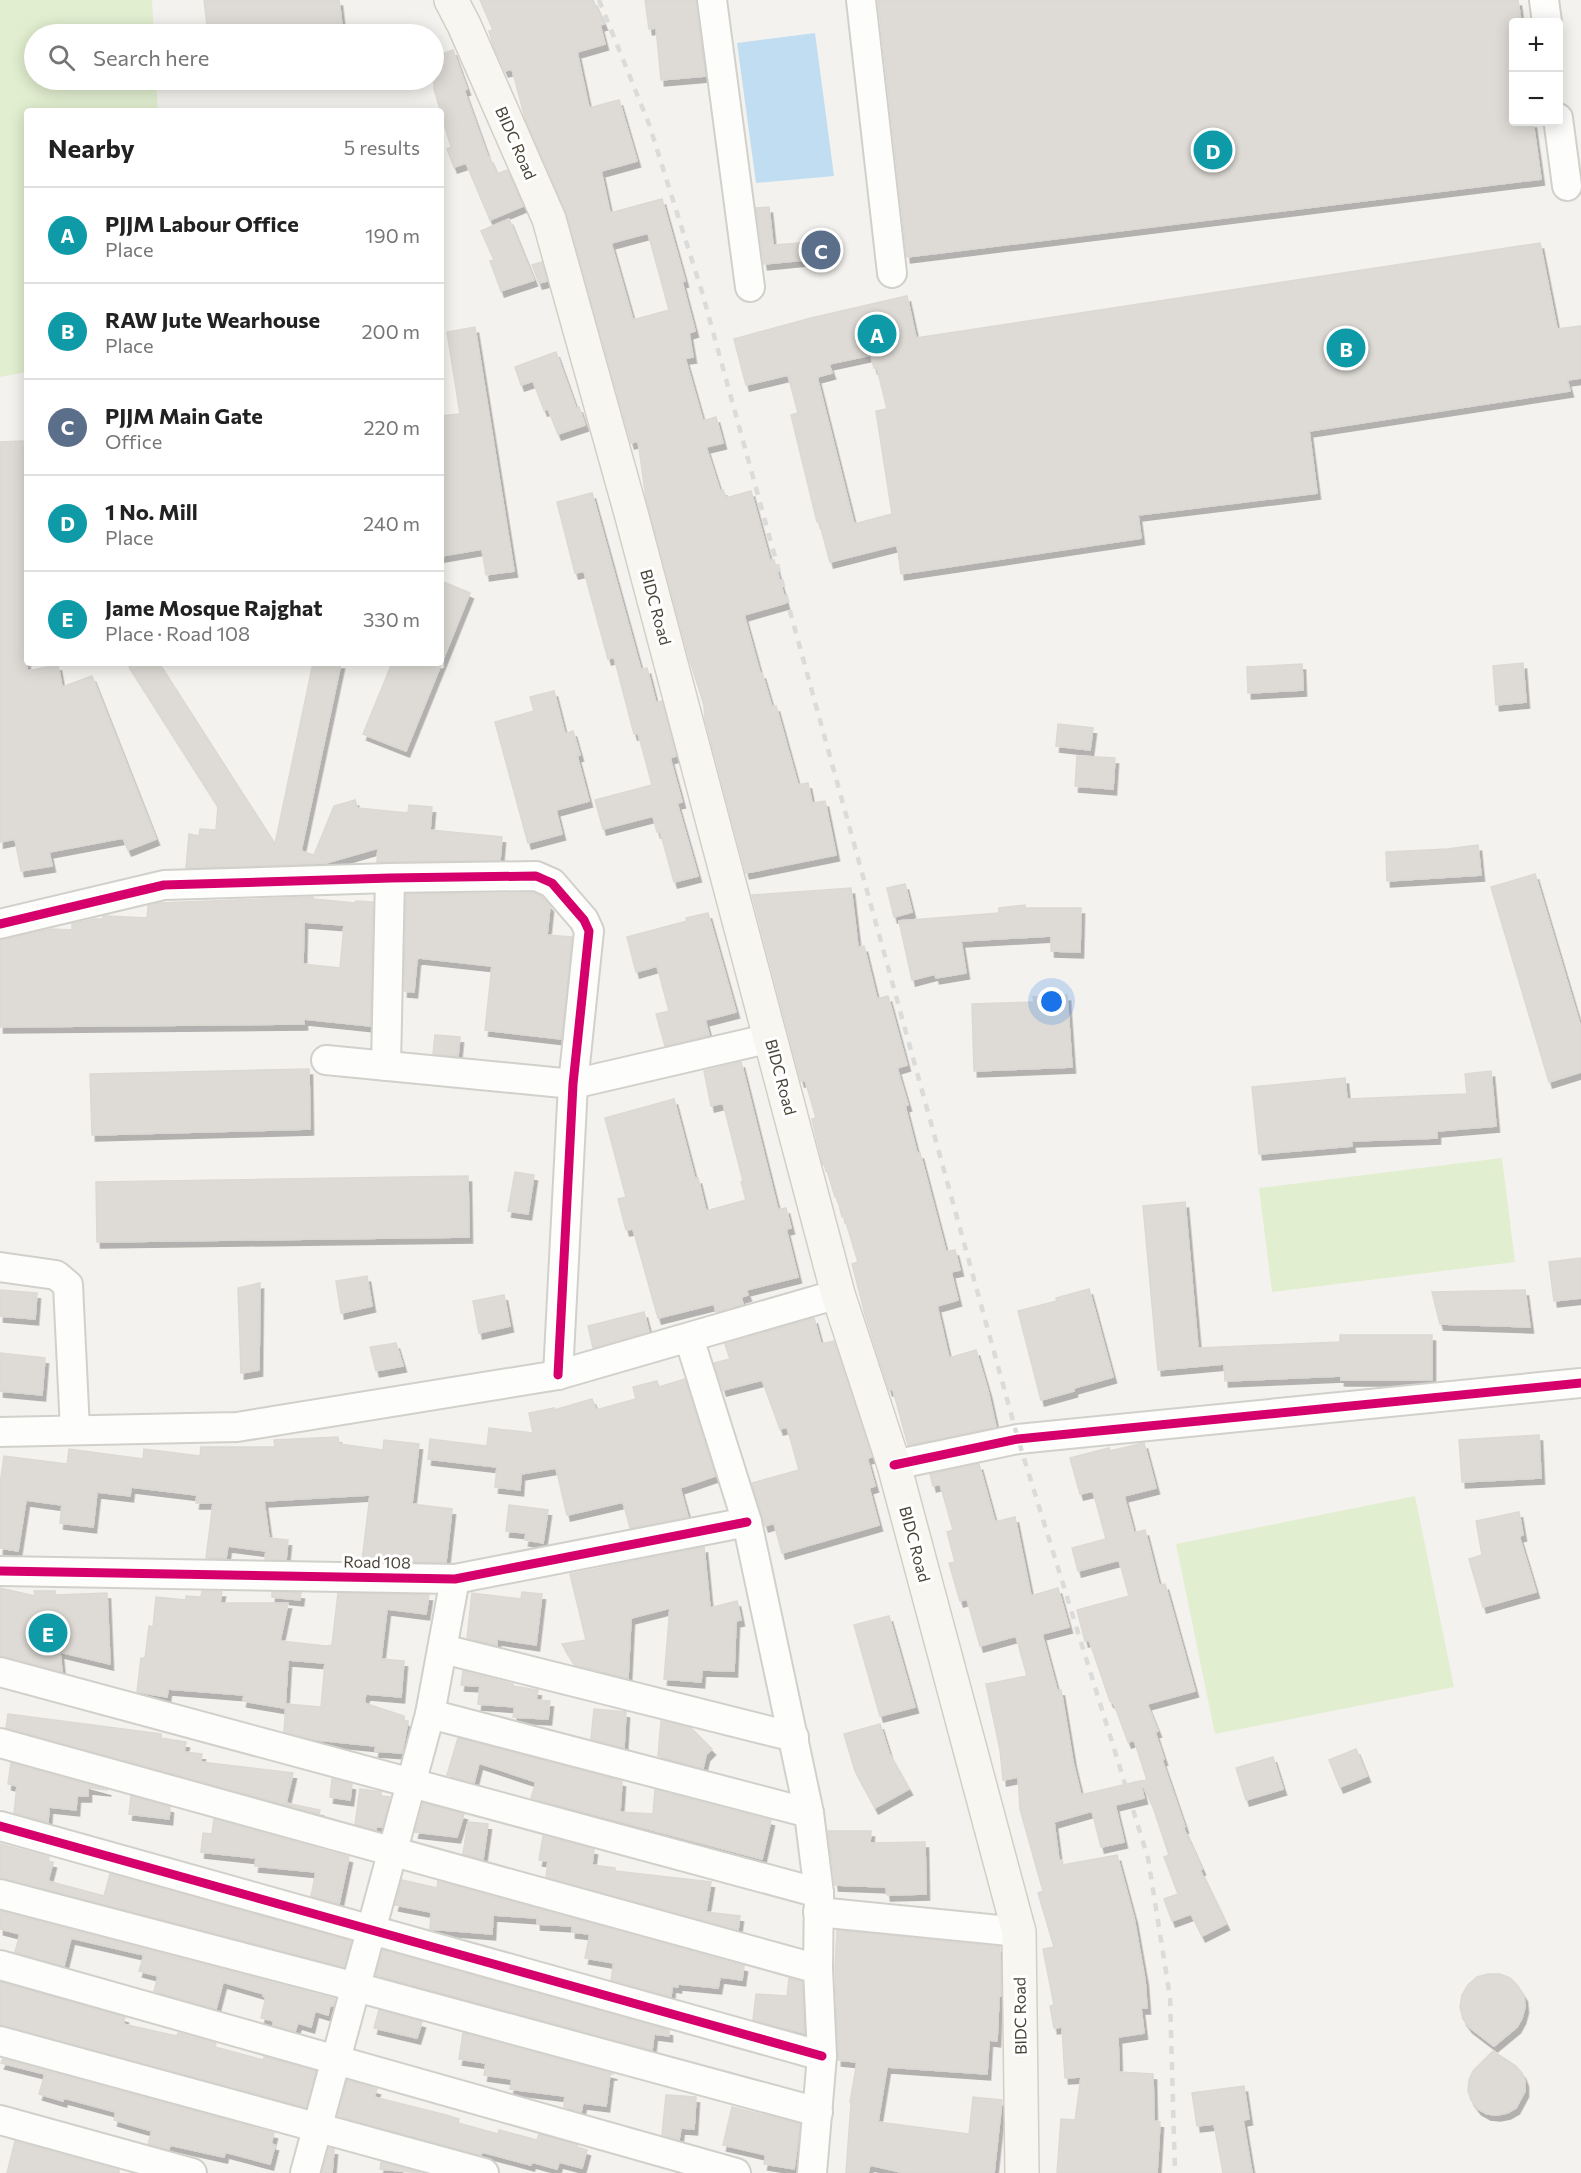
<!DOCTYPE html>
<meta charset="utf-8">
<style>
:root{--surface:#fff;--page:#f6f6f6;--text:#222;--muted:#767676;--line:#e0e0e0;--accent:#111827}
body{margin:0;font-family:Commissioner,sans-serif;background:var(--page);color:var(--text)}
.controls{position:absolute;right:18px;top:18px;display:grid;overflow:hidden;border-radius:6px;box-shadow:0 3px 15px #0003}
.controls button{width:54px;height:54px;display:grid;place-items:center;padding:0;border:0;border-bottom:2px solid var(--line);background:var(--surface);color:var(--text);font:30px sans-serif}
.you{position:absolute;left:1052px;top:1002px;width:21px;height:21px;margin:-15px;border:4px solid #fff;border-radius:50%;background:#1a73e8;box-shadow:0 0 0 9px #1a73e833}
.badge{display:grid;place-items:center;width:39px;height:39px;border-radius:50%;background:var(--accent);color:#fff;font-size:20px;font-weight:700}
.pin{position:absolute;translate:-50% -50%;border:3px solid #fff;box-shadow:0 2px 6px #0006}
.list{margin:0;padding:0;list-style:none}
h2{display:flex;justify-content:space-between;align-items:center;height:78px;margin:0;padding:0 24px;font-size:26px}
h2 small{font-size:20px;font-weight:400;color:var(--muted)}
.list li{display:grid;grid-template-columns:39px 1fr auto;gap:18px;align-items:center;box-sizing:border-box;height:96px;padding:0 24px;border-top:2px solid var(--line)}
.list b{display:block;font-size:22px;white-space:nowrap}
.list p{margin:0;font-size:20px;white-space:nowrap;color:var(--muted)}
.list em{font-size:20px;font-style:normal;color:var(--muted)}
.icon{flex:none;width:33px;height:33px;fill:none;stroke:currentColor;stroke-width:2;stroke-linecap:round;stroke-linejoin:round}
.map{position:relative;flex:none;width:1581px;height:2173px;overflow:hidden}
.search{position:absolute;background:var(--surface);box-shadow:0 3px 15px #0003;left:24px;top:24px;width:420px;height:66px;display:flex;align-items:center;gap:15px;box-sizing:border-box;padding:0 21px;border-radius:33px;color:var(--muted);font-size:22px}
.panel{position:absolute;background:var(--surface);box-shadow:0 3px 15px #0003;left:24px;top:108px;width:420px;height:558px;border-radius:6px}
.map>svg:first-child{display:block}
.green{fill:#e1eecf}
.water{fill:#c0ddf1}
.building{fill:#dedbd6;stroke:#dcd9d4;stroke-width:1.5;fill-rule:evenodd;filter:url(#shadow)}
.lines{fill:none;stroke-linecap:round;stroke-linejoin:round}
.minor-casing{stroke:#d2d0cb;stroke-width:32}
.secondary-casing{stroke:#d3cfc5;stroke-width:36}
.minor{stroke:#fdfdfc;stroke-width:28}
.secondary{stroke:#f7f6f1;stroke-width:33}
.rail{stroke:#dbdbda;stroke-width:4.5;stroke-dasharray:8 8;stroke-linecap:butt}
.cycleway-casing{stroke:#fff;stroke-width:13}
.cycleway{stroke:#d6006c;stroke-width:9}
.labels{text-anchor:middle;stroke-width:6;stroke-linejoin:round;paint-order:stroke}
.street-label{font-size:16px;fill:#4b4439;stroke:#fff}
</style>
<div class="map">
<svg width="1581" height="2173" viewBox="0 0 1581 2173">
<defs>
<filter id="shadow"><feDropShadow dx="3.5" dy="6" stdDeviation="0" flood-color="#0004"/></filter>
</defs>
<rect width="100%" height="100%" fill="#f4f2ee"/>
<g class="green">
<path d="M0,0H152L154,34H34V80H156L158,111H27V372L0,377Z"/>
<path d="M1502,1158L1515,1262L1272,1292L1259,1188Z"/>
<path d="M1415,1496L1454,1687L1215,1734L1176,1544Z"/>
</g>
<path class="water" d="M815,33L834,176L756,183L737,43Z"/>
<g class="building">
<path d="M204,0H339L343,34H208Z"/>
<path d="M480,0H593L604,24L600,25L605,44L577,52L589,108L619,100L637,161L601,171L610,213L662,199L685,281L682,282L695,331L689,333L693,357L685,358L703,421L716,417L723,443L706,447L720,491L723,490L726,498L751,491L770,561L774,560L786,603L744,615L760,673H762L772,707L776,706L798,785L808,783L812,803L825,801L836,855L746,873L705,719L704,705L689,658L646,498L638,441L631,443L566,212L525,118L512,69L505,71L493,45L489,31L493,30ZM648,233L669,310L633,320L611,243Z"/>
<path d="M645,0H696L705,76L661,80L656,28L649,29Z"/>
<path d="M878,0H1518L1521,22H1514V122H1533L1541,179L907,257Z"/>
<path d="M453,50L467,89L464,90L488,157H489L497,174L507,170L523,206L490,220L466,163L454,167L447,149L451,147L434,89V57Z"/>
<path d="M769,207L773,245L813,242L814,259L764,264L756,208Z"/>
<path d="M509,219L534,280L501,291L490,261L494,260L481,231Z"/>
<path d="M1540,243L1557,329L1581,326V378L1567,380L1570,391L1309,431L1317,493L1138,515L1141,538L901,574L897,545L830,562L819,521L817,522L791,415L798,413L788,375L746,385L734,339L811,318L907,296L916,338ZM871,355L874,368H877L887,409L876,411L892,514L854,524L817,377L832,373L829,364Z"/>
<path d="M542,262L547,281L539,283L532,265Z"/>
<path d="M475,327L514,571L486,575L482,549L441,556V416L460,414L447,332Z"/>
<path d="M556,352L576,408L579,407L585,425L558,434L548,409L544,410L533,381L521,385L515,367Z"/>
<path d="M23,441L27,671L58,665L62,687L92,676L156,839L128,850L123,838L49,852L52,866L21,871L15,839L0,842V442Z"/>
<path d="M592,493L641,670L647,668L656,703L662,701L676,756L670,758L682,802L677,803L698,876L674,882L660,831L657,832L653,816L603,829L595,800L652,785L638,733L634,734L614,657L608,659L584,571L575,573L557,502Z"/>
<path d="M441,581L470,593L406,751L363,734L392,663H441Z"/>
<path d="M127,663H159L275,844L313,663H341L301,851L314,855L334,806L355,800L357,808L408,813L409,805L432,807L430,830L502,837L500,860L377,862L378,848L326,863L186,868L189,834L199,836L200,829L216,830L218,806Z"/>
<path d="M1523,663L1526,702L1496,705L1493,666Z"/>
<path d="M1302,664L1303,690L1248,693L1247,667Z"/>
<path d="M554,691L565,734L573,731L580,755L577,756L589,801L556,810L562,834L528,843L495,722L534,711L530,697Z"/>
<path d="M1058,724L1093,728L1090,750L1056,746Z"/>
<path d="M1077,756L1115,758L1113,789L1075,786Z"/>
<path d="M1478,845L1481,875L1387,881L1386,852L1447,849Z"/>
<path d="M1535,874L1581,1028V1072L1549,1082L1491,887Z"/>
<path d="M905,884L912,912L894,917L887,888Z"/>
<path d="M851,888L858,947L864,946L877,999L888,996L907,1065L897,1068L908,1105L905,1106L917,1153H920L946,1252L955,1250L960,1270L951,1272L958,1300L937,1306L949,1358L976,1350L988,1391L996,1427L908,1445L893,1390H889L866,1318L852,1264L858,1262L844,1216L842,1217L837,1196L835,1197L825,1164L823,1165L812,1119L816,1118L805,1080L801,1081L752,895Z"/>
<path d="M533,893L542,897L550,906L547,935L572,937L561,1039L485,1030L492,966L419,958L417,959L414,992L404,991L406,894Z"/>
<path d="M313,897L314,899L355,903L356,901L373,902L370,1026L304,1019V1024L0,1027V940L52,929L72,930V924L94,919H103V916H107L147,918L148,906L158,903ZM304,922L344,925L340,968L303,964Z"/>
<path d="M1025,905V908H1081L1080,952L1051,951V936L961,941L966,973L936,978L935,974L912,980L899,921L999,913V908Z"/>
<path d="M708,913L736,1012L705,1020L709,1035L665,1046L656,1014L669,1011L657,966L636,972L627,937L687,921L686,918Z"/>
<path d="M1067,995L1072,1067L974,1071L972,1004L1034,1002L1033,997Z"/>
<path d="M435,1035L460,1037L458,1056L433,1054Z"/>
<path d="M741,1062L778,1210L786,1208L791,1228L786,1229L798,1277L746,1290L748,1295L741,1297L743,1304L716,1312L714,1304L658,1318L633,1229L626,1230L618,1199L626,1197L605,1118L674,1099L695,1179L698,1178L706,1211L746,1200L741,1182L743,1181L723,1103L711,1106L704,1071Z"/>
<path d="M309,1069L310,1129L92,1135L90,1074Z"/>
<path d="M1491,1071L1496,1126L1437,1131V1138L1351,1141L1352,1146L1259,1154L1252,1087L1345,1078L1347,1099L1467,1094L1465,1074Z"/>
<path d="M515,1172L534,1175L528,1214L508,1211Z"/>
<path d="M468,1176L469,1237L97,1242L96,1182Z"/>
<path d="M1185,1202L1198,1348L1340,1342V1335H1432V1380H1341V1376L1225,1381L1224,1364L1158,1370L1143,1206Z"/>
<path d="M1581,1258V1298L1554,1301L1549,1262Z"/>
<path d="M367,1276L372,1306L341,1313L336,1281Z"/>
<path d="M260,1283L259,1370L241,1373L238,1288Z"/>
<path d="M1089,1289L1113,1377L1074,1388V1391L1041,1400L1018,1311L1057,1301L1056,1298Z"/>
<path d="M0,1290L37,1293L35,1319L0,1316Z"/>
<path d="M1525,1290L1530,1327L1440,1324L1432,1292Z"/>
<path d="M504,1295L510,1326L479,1333L473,1301Z"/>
<path d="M644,1312L649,1332L593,1348L588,1326Z"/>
<path d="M814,1318L821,1344L834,1341L872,1457L867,1458L875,1486L869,1488L879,1525L782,1553L774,1523L765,1526L752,1483L799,1470L787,1427L780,1429L762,1380L723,1390L714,1363L730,1359L725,1344Z"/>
<path d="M396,1343L403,1366L376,1371L370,1347Z"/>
<path d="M0,1353L45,1358L42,1395L0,1391Z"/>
<path d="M685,1379L715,1476L680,1488L688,1517L630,1528L623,1502L567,1515L556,1468L521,1474L520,1490L495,1487L497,1467L428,1459L430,1439L487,1446L489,1428L533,1433L529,1413L554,1408V1410L592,1399L596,1410L636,1399L633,1387L657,1381L659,1387Z"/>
<path d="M1539,1435L1541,1478L1462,1482L1459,1440Z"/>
<path d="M338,1437L339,1444L383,1450L384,1440L419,1444L412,1504L452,1509L446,1562L362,1561L370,1495L264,1501L269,1538L288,1540L286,1560L265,1559L266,1551L228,1546L226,1558H206L213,1503H196L197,1495L131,1487L130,1496L97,1492L93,1527L60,1523L62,1505L26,1500L18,1551L0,1548V1484L4,1456L67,1464L69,1449L143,1459L144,1449L200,1456L201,1447H275L274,1440Z"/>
<path d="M1144,1443L1156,1488L1124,1496L1134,1533L1145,1530L1159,1585L1165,1584L1195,1691L1147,1704L1158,1731L1155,1732L1164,1759L1162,1760L1185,1827H1183L1202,1869L1200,1870L1226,1924L1202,1936L1191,1914L1172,1921L1164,1899L1178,1894L1164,1857L1169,1855L1153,1807L1141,1781L1147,1780L1134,1740L1128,1742L1114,1704L1110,1701L1089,1640L1085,1641L1077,1610L1129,1596L1119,1560L1078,1571L1072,1548L1106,1539L1093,1491L1080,1494L1070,1458L1109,1448L1110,1451Z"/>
<path d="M979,1464L995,1522L1015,1517L1031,1596L1058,1588L1069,1627L1042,1634L1057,1690H1061L1073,1762L1081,1795L1140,1781L1144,1798L1115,1805L1124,1842L1101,1847L1092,1811L1054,1822L1059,1860H1062V1865L1117,1855L1134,1918L1145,1980L1147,2008H1141L1144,2033L1118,2037L1119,2072L1153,2074L1154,2121L1160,2122L1157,2173H1057L1061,2119L1075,2120L1081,2077L1065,2078L1062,2027L1054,2028L1050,2006L1054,2005L1043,1949L1054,1947L1038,1893L1043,1891L1020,1809L1018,1777L1003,1780L1000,1750L986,1684L1027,1676L1016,1636L980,1646L967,1599L960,1601L949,1563L955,1562L947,1532L953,1530L940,1484L933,1486L930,1474Z"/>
<path d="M509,1505L548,1510L543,1543L525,1540L526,1533L506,1531Z"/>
<path d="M1519,1512L1523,1535L1519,1536L1536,1592L1483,1607L1469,1559L1482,1555L1476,1521Z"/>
<path d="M704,1547L710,1608L737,1601L741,1620L736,1621L734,1671L702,1670L701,1682L664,1679L670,1608L631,1618L628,1678L575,1665L562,1644L586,1640L570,1574Z"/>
<path d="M0,1588L35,1596L34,1591H55V1595L107,1593L110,1664L60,1652L62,1672L0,1656Z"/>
<path d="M202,1591H222L220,1603H288L280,1641L326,1646L332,1645L338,1593L429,1595L426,1614L387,1609L381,1659L404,1661L401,1697L366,1694L364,1703L404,1716V1721H408L402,1753L375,1751L376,1746L317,1740L284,1732L286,1704L321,1707L325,1663L288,1660L285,1708L243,1701L244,1695L168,1689L167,1697L137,1692L141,1658H145L149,1626L153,1627L156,1597L186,1600V1596L201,1597Z"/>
<path d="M272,1592L301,1593L300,1600L272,1597Z"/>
<path d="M522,1592L542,1594L536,1645L497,1639V1645L467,1638L472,1593L521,1599Z"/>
<path d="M889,1616L915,1707L880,1716L854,1625Z"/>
<path d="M463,1671L513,1684V1686L538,1690L536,1700L550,1701L548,1719L513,1717L515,1707L478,1704L480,1686L461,1685Z"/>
<path d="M594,1709L626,1712L624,1748L591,1739Z"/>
<path d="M8,1714L161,1734V1738L186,1742L184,1752L202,1754L201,1762L293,1773L286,1803L320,1810L319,1814L6,1728Z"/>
<path d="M661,1721L691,1728L712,1749L706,1755L703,1768L658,1756Z"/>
<path d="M880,1724L889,1753L909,1789L875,1808L855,1771L844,1734Z"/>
<path d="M458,1738L622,1781L620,1812L653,1814L655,1790L771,1820L762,1859L531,1798L536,1782L479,1763L474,1783L447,1775Z"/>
<path d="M1356,1749L1367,1776L1340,1787L1329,1760Z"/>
<path d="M1273,1757L1283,1789L1246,1800L1236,1768Z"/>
<path d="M11,1763L108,1790L88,1788V1796H77L76,1810L49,1807L48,1822L14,1813L17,1786L8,1784Z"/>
<path d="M332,1779L352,1784L350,1800L330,1797Z"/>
<path d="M360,1789L381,1792V1796L390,1797L382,1827H376V1830L355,1824Z"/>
<path d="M131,1796L170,1807L169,1819L129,1814Z"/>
<path d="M423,1803L464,1814L457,1837L415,1832Z"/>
<path d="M214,1819L349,1857L339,1904L311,1896L316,1872L255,1866L256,1858L201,1852L203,1833L212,1834Z"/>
<path d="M468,1822L488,1824L483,1859L463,1854Z"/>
<path d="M828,1831H871L870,1843L925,1842L926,1894L887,1895L886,1887L835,1885Z"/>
<path d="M543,1836L594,1849L592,1865L615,1868V1871L711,1882L706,1912L740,1916L738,1930L546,1877L548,1861L539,1860Z"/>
<path d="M0,1844L49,1857L48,1861L53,1862L48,1881L104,1896L110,1874L351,1941L344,1967L0,1878Z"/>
<path d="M402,1880L437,1888L438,1881L744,1966L742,1980L720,1977L718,1988L678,1984V1987L672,1986L671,1997L611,1980L614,1963L585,1958L590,1934L572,1932V1926L537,1924V1918L493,1915L492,1934L430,1929L431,1912L395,1905Z"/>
<path d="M0,1911L335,1999L333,2006L330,2005L328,2015L315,2011L311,2027L298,2023L295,2031L273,2025L274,2021L261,2018L266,1997L263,1996L264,1994L223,1982L216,2009L154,1991L158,1976L139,1971L144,1955L71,1938L64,1966L15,1952L20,1934L0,1929Z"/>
<path d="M837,1930L1000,1947L1001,1996H999L997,2041L989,2040L987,2074L887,2067L878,2122L969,2134L973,2097L1002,2100L994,2173H905L870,2165L868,2173H846L851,2103L850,2102L857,2062L838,2060L835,1969Z"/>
<path d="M383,1950L669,2030V2036L654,2034L652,2050L376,1975Z"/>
<path d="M1488,1974H1500L1510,1978L1518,1986L1524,1996L1525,2007L1522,2018L1517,2027L1494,2046L1469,2027L1463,2019L1460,2007L1462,1995L1468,1985L1477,1977Z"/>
<path d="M789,1978L802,1982L804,2033L753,2020L756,1994L787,1996Z"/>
<path d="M0,1982L125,2017L123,2024L177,2036L178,2033L216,2043L215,2047L263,2060L264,2057L316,2071L306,2107L0,2025Z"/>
<path d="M379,2010L422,2022L417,2038L374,2028Z"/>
<path d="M463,2033L614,2074H610L606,2106L583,2103L581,2112L564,2107L565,2096L510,2089L512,2079L484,2075L486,2063L459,2059Z"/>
<path d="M1493,2051L1516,2066L1522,2073L1525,2081V2091L1516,2108L1507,2113L1497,2115L1487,2114L1478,2109L1471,2100L1468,2091L1469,2080L1473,2071Z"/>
<path d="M3,2059L274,2133L271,2144L275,2145L270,2164L225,2152L224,2157L170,2145L169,2149L148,2144L152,2131L114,2120L116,2112L64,2098L63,2101L39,2094L45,2074L1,2063Z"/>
<path d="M347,2080L377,2089L374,2097L446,2115L459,2119L458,2123L498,2134L499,2130L537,2140L539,2134L577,2145V2147L587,2150L582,2168L559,2162L557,2169L532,2162L531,2165L482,2152L481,2155L338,2116Z"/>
<path d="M1244,2086L1249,2119L1243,2120L1252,2173H1223L1214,2124L1197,2126L1192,2093Z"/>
<path d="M666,2095L696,2097L694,2129L681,2128L679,2140L662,2135Z"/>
<path d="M732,2107L800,2124L794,2169L764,2164L766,2155L723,2145Z"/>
<path d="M15,2141L119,2170V2173H7Z"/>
<path d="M329,2148L334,2149L332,2173H322Z"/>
<path d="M381,2162L421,2173L380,2169Z"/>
</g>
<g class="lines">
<g class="minor-casing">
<g id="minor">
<path d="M712,0L750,287"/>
<path d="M861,0L892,273"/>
<path d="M1544,0L1547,22"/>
<path d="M1558,118L1567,186"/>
<path d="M0,924L164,885L390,878L536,876L552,883L584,920L589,931L573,1084L558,1375"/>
<path d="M326,1060L573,1084L771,1038"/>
<path d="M386,1066L390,878"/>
<path d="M0,1267L56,1275L68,1285L75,1430"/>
<path d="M689,1338L747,1522L809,1813L819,1893L818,1969L822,2056L812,2173"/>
<path d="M0,1432L237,1427L558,1375L838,1294"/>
<path d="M894,1465L1018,1439L1581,1383"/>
<path d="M0,1571L455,1579L747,1522"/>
<path d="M443,1649L794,1737"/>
<path d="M0,1672L819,1893"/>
<path d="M430,1714L809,1813"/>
<path d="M0,1743L818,1969"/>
<path d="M0,1826L822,2056"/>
<path d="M0,1894L356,1987L818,2112"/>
<path d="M818,1912L1019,1932"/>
<path d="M0,1965L736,2173"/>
<path d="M0,2041L484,2173"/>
<path d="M0,2120L192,2173"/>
<path d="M305,2173L430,1714L455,1579"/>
</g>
</g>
<g class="secondary-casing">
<path id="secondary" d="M451,0L464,25L549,219L631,513L838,1294L894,1465L1019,1932L1022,2173"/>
</g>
<use href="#minor" class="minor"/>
<use href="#secondary" class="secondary"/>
<path class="rail" d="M599,0L649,124L702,292L1018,1439L1148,1858L1170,1997L1175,2173"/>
<g class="cycleway-casing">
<g id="cycleway">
<path d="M0,924L164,885L390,878L536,876L552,883L584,920L589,931L573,1084L558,1375"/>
<path d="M894,1465L1018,1439L1581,1383"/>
<path d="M0,1571L455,1579L747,1522"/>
<path d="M0,1826L822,2056"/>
</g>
</g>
<use href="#cycleway" class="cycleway"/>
</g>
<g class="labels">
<g class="street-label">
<text transform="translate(516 143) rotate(66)" y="6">BIDC Road</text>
<text transform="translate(656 607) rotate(75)" y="6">BIDC Road</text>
<text transform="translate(781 1077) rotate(75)" y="6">BIDC Road</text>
<text transform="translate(915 1544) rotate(75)" y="6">BIDC Road</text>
<text transform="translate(377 1562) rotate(1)" y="6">Road 108</text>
<text transform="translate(1020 2016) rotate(-91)" y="6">BIDC Road</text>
</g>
</g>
</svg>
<div class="controls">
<button>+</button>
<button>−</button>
</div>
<div class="you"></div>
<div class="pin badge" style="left:877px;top:334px;background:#0f9aa8">A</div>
<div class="pin badge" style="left:1346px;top:348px;background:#0f9aa8">B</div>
<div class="pin badge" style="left:821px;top:250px;background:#5c6f8a">C</div>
<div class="pin badge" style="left:1213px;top:150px;background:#0f9aa8">D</div>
<div class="pin badge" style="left:48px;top:1633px;background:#0f9aa8">E</div>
<div class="search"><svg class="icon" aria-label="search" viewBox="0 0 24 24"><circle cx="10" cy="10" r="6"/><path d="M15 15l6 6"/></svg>Search here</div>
<section class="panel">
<h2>Nearby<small>5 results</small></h2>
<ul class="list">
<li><span class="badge" style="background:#0f9aa8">A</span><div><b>PJJM Labour Office</b><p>Place</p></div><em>190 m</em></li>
<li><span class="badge" style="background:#0f9aa8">B</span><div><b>RAW Jute Wearhouse</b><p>Place</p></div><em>200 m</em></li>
<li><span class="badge" style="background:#5c6f8a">C</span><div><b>PJJM Main Gate</b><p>Office</p></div><em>220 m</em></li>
<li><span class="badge" style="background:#0f9aa8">D</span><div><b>1 No. Mill</b><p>Place</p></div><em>240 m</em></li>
<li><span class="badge" style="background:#0f9aa8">E</span><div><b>Jame Mosque Rajghat</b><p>Place · Road 108</p></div><em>330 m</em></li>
</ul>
</section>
</div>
